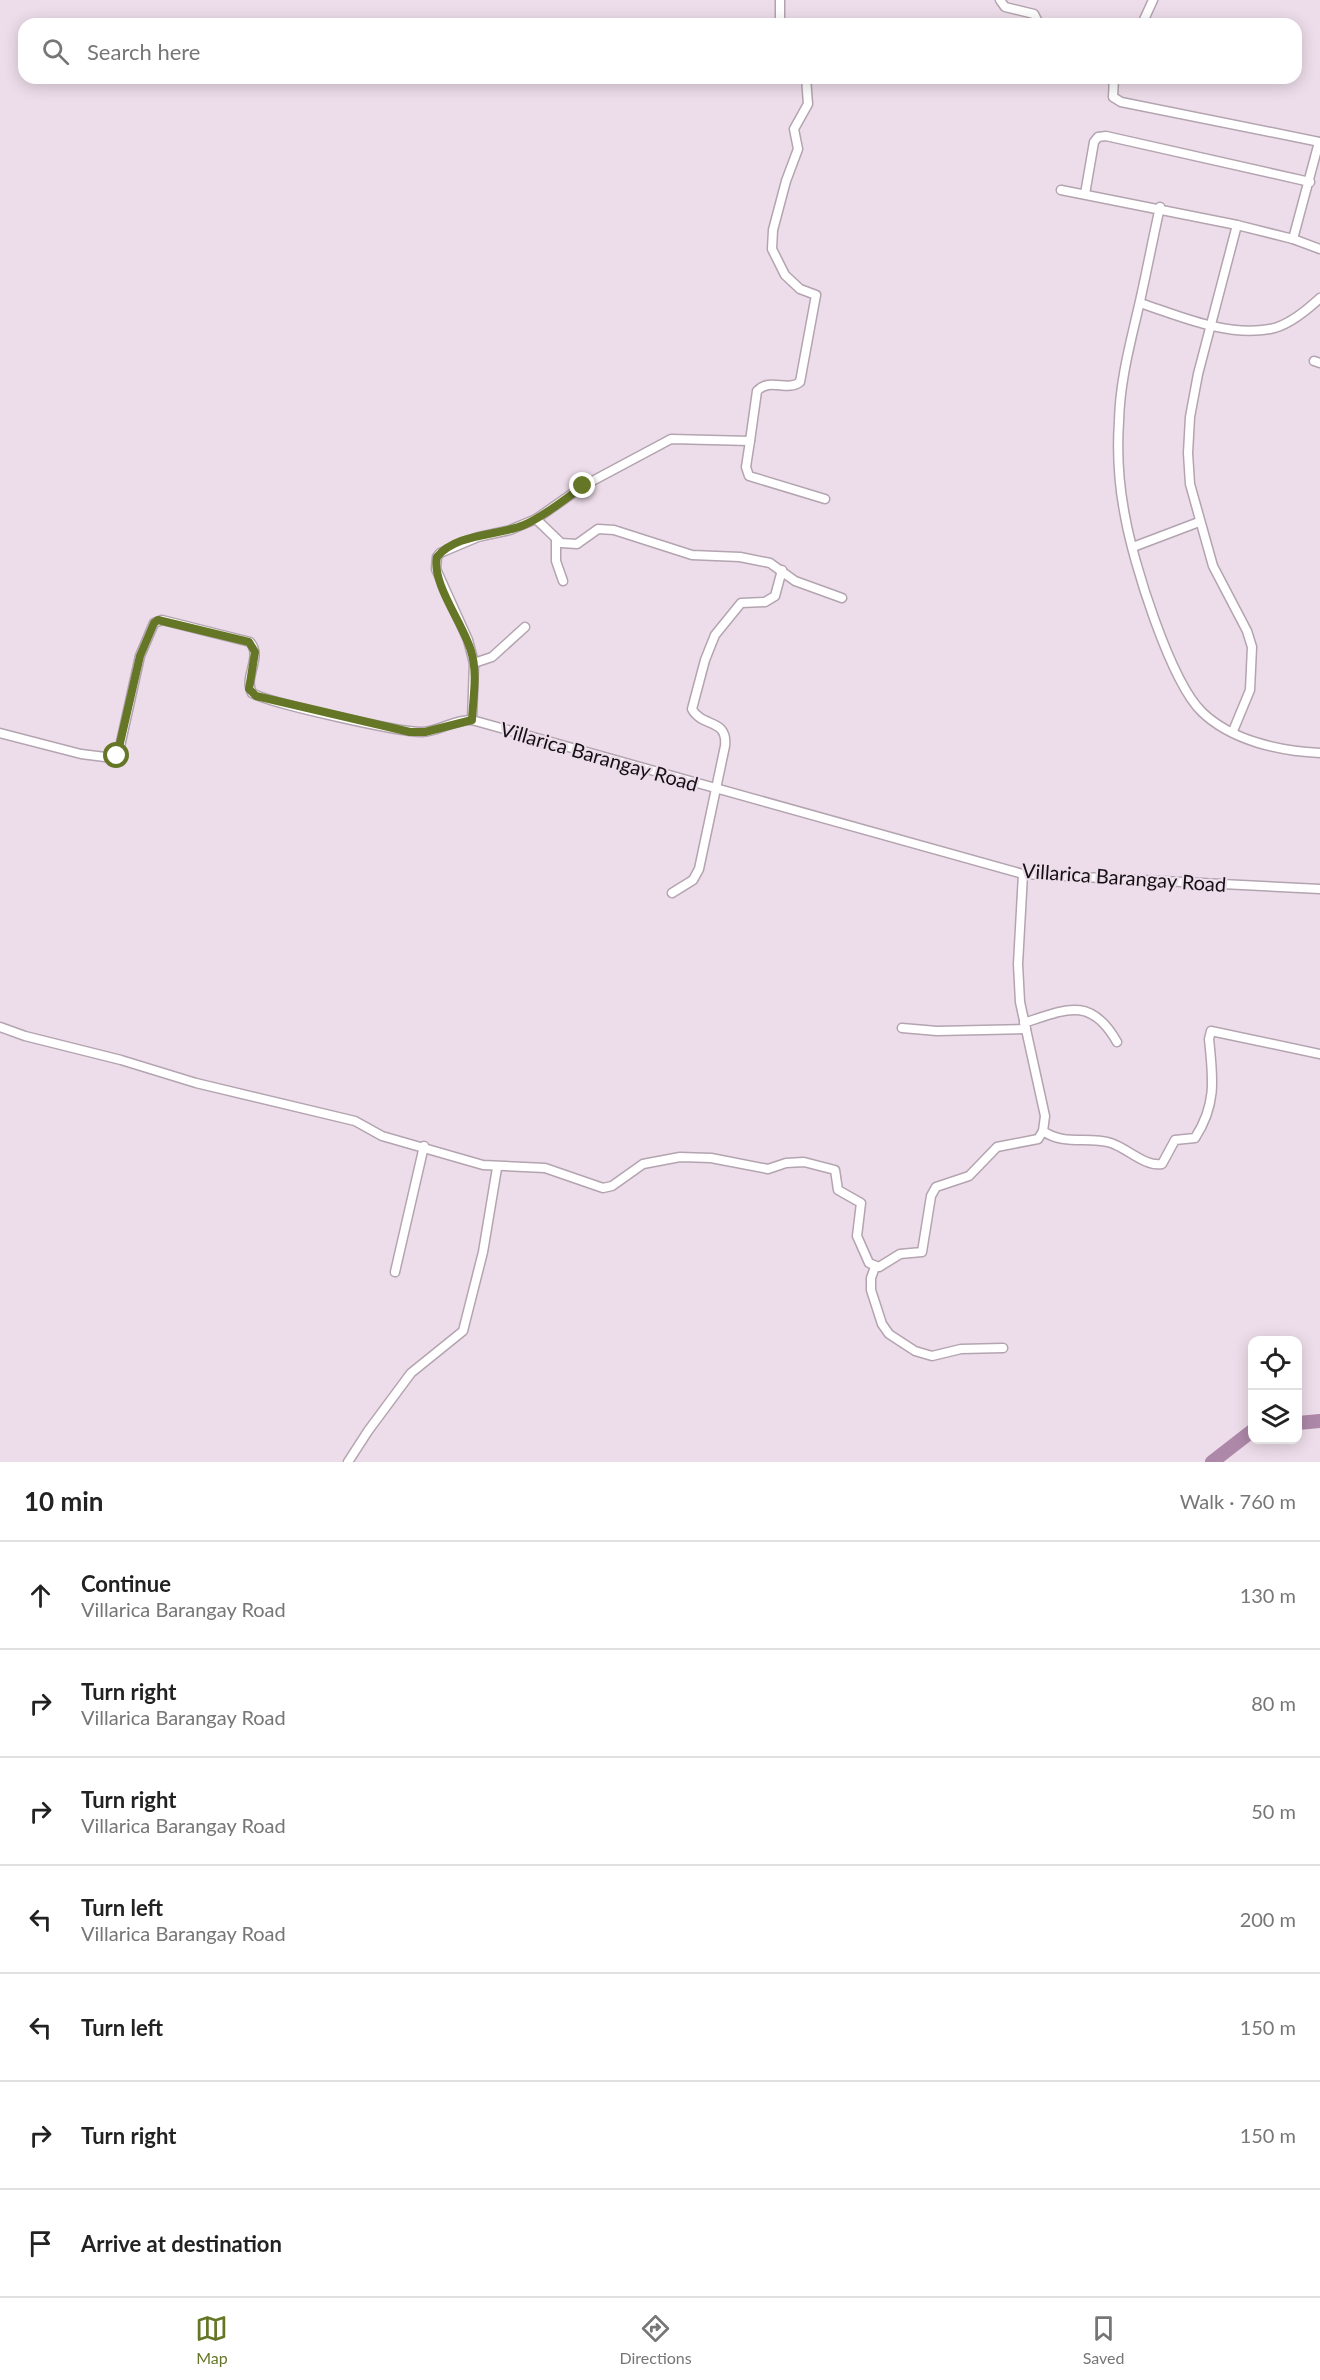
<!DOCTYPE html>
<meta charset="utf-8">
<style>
:root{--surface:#fff;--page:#f6f6f6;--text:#222;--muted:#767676;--line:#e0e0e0;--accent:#657726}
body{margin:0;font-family:Lato,sans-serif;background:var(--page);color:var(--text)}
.controls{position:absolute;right:18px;bottom:18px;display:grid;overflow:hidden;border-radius:12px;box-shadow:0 3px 15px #0003}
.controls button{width:54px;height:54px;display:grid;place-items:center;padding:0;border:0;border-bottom:2px solid var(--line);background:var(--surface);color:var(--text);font:30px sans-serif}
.stop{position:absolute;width:18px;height:18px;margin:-14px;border:4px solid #657726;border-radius:50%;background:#fff}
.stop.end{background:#657726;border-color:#fff;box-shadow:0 2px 6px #0008}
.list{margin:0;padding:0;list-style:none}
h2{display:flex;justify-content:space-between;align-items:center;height:78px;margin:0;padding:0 24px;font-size:26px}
h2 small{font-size:20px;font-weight:400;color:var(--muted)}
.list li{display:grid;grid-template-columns:39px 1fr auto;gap:18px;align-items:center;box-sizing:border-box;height:108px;padding:0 24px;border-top:2px solid var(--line)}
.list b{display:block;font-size:22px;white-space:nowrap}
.list p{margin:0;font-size:20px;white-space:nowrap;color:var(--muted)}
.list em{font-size:20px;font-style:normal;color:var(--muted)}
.icon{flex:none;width:33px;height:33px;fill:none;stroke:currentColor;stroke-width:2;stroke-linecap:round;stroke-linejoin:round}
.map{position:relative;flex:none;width:1320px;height:1462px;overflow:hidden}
.search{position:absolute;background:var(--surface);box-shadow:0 3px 15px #0003;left:18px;right:18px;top:18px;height:66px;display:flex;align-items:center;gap:15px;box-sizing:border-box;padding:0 21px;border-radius:18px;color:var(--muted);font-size:22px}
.sheet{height:834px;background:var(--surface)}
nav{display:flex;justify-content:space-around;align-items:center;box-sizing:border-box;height:84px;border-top:2px solid var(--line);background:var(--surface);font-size:16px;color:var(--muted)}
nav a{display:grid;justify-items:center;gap:3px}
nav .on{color:var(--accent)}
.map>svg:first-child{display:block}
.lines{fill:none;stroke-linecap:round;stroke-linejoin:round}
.river{stroke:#ae88a9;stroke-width:14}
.street-casing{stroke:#b3a4b0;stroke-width:11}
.street{stroke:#fff;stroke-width:8}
.route{stroke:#657726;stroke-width:8}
.labels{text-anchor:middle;stroke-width:4.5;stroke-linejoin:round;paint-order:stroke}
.street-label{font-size:20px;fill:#151015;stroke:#edddea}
</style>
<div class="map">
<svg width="1320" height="1462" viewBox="0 0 1320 1462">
<rect width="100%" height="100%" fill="#edddea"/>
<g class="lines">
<g class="river">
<path d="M1298,1423L1320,1421"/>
<path d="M1212,1462L1252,1431"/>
</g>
<g class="street-casing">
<g id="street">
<path d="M1000,0L1005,7L1034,14L1039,24"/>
<path d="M780,24V0"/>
<path d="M1142,24L1153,0"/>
<path d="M1114,78L1113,97L1121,102L1320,142"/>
<path d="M1061,190L1237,225L1293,239L1320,249"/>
<path d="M1085,194L1094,142L1098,137L1106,136L1310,182"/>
<path d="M1160,207C1153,238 1147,270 1140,301C1131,341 1120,379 1119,421C1117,451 1119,486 1125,516C1133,562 1170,681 1202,712C1232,741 1280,751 1320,753"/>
<path d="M1293,239L1319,142"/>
<path d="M1140,303C1180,316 1226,337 1270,329C1288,326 1307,310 1320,298"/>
<path d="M1314,361L1320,363"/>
<path d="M750,441L746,467L749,476L825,499"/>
<path d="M536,519L561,543L577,544L598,529L614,530L692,555L740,557L770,563L795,581L842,598"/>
<path d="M556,541V561L563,581"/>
<path d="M1133,547L1199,522"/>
<path d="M474,663L492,657L525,627"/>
<path d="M472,720L474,663L468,640L436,569L437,557L440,553L478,537L510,530L536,519L583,486L671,439L750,441L757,391C770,377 787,392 800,382L816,295L800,289L785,275L772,249L773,230L786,181L798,149L794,129L808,104L806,78"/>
<path d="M1233,731L1250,690L1252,647L1247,631L1213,566L1190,484L1188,453L1190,417L1198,374L1237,225"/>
<path d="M0,733L81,754L113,758L119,751L140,656L154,623L162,620L250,642C263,657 243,677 252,693C269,703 402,733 423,732C440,731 455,719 472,720L1023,874L1320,889"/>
<path d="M672,893L693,880L699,869L725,746C728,718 702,728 692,709L705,660L715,635L741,603L765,602L775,596L782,570"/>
<path d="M1024,1023C1066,1009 1091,996 1117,1042"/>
<path d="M0,1027L25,1036L121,1060L196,1083L355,1121L382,1136L483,1165L545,1168L603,1188L612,1186L643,1164L680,1157L711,1158L768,1169L786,1163L804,1162L835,1170L838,1190L861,1203L857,1236L869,1263L879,1267L900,1254L922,1252L931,1196L936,1187L969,1176L997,1147L1038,1139L1043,1131L1045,1116L1020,1002L1018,964L1023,874"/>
<path d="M902,1028L937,1031L1026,1029"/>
<path d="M1043,1131C1064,1146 1088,1136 1111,1143C1127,1148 1145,1167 1162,1164L1175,1140L1195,1138C1217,1104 1213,1078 1209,1039L1211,1031L1320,1054"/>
<path d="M875,1267L871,1278V1290L882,1324L889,1334L915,1351L932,1356L961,1349L1003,1348"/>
<path d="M395,1272L424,1146"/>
<path d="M348,1462L368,1431L411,1373L463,1331L483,1252L497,1168"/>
</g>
</g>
<use href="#street" class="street"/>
</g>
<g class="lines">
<path class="route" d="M117,756L140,656L154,623L158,620L249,642L255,652L249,689L256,696L410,732H425L472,720C473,698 478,673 471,651C464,625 431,583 437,557C456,533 498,536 524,525C545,516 565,499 583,486"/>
</g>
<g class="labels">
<g class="street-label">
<text transform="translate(599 757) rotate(16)" y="7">Villarica Barangay Road</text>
<text transform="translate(1124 878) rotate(4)" y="7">Villarica Barangay Road</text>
</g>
</g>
</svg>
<div class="controls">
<button><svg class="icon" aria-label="locate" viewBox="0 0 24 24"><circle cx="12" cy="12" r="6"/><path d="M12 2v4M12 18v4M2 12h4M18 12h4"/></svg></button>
<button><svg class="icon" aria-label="layers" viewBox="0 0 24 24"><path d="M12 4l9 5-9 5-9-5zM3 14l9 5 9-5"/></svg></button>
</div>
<div class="stop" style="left:117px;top:756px"></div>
<div class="stop end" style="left:583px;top:486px"></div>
<div class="search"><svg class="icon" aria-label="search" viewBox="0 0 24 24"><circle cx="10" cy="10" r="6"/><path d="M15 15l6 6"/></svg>Search here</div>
</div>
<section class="sheet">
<h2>10 min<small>Walk · 760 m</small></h2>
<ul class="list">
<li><svg class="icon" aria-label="ahead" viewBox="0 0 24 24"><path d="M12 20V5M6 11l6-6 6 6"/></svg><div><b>Continue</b><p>Villarica Barangay Road</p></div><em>130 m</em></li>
<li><svg class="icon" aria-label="right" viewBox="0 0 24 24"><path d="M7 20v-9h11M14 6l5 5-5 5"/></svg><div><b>Turn right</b><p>Villarica Barangay Road</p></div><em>80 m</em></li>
<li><svg class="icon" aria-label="right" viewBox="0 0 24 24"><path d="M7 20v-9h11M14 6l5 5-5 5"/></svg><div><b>Turn right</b><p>Villarica Barangay Road</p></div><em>50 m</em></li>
<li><svg class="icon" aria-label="left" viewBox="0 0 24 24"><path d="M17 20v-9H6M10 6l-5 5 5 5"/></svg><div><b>Turn left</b><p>Villarica Barangay Road</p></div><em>200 m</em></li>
<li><svg class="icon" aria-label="left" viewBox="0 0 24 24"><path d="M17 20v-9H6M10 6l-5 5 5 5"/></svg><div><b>Turn left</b></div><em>150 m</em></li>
<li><svg class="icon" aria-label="right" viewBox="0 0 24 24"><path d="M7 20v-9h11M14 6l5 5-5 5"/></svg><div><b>Turn right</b></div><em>150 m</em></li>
<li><svg class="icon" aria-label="arrive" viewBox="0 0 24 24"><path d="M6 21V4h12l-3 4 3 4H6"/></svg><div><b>Arrive at destination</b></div></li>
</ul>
</section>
<nav>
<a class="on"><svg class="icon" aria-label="map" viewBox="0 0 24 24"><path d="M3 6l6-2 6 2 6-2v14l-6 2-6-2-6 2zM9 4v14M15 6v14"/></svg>Map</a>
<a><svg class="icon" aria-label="directions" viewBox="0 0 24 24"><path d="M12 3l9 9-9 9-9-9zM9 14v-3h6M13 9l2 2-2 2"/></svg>Directions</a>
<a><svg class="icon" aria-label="saved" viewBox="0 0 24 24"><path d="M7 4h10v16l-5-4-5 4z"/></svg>Saved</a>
</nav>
